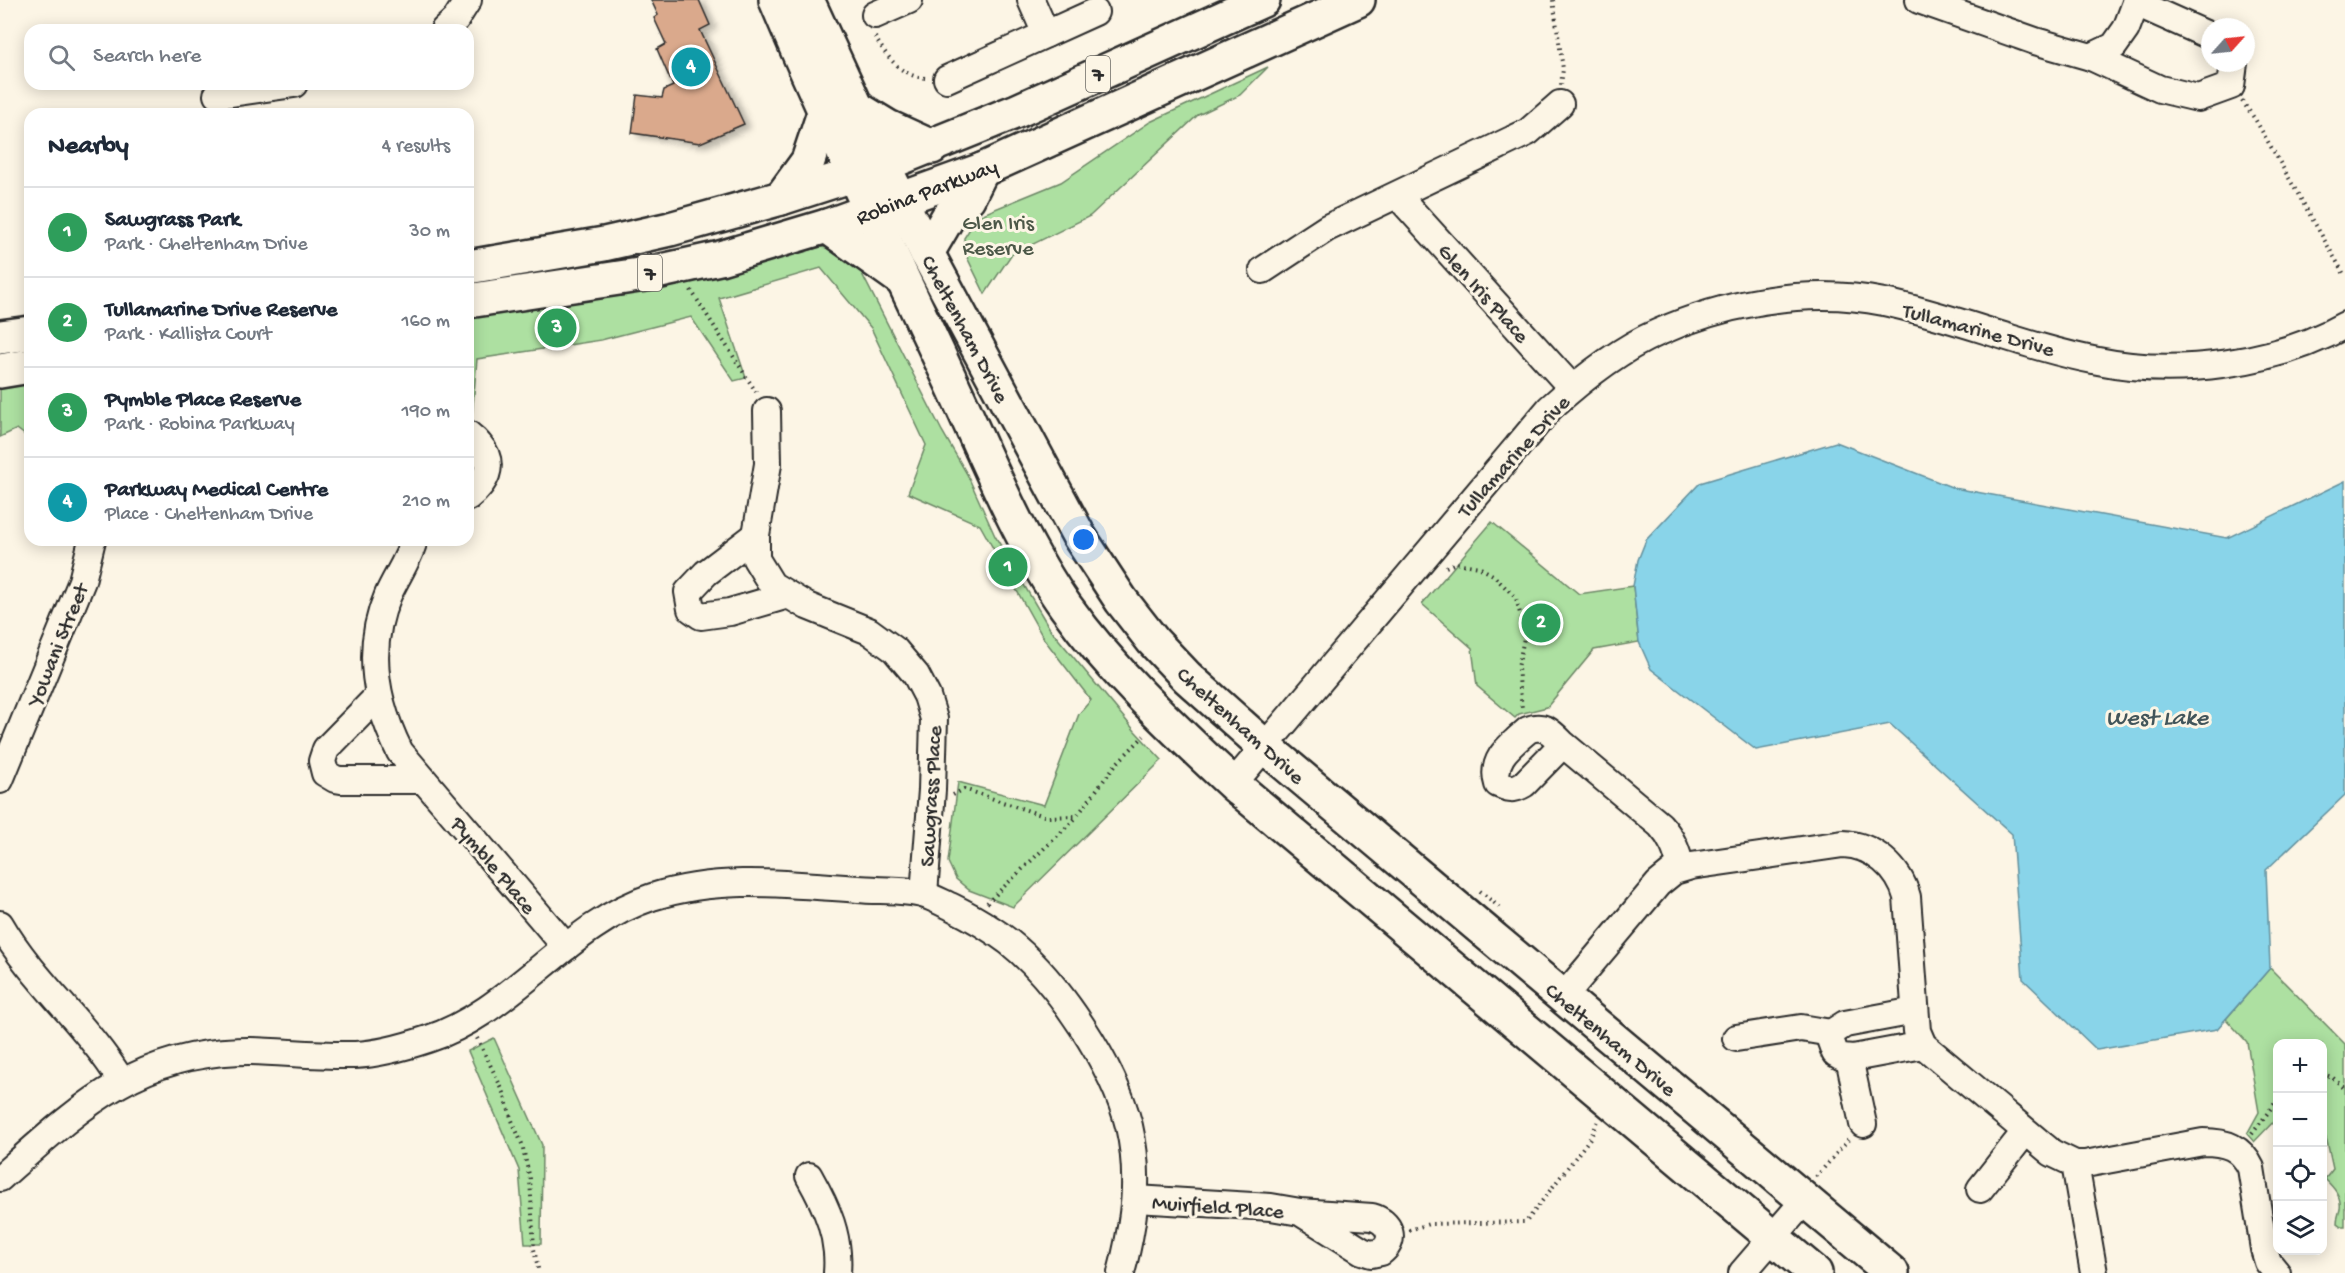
<!DOCTYPE html>
<meta charset="utf-8">
<style>
:root{--surface:#fff;--page:#f6f6f7;--text:#1f2937;--muted:#747a83;--line:#e0e1e3;--accent:#d93025}
body{margin:0;font-family:"Gochi Hand",sans-serif;background:var(--page);color:var(--text)}
.controls{position:absolute;right:18px;bottom:18px;display:grid;overflow:hidden;border-radius:12px;box-shadow:0 3px 15px #0003}
.controls button{width:54px;height:54px;display:grid;place-items:center;padding:0;border:0;border-bottom:2px solid var(--line);background:var(--surface);color:var(--text);font:30px sans-serif}
.compass{position:absolute;left:2201px;top:18px;width:54px;height:54px;border-radius:50%;background:var(--surface);box-shadow:0 3px 15px #0003;rotate:63deg}
.you{position:absolute;left:1084px;top:540px;width:21px;height:21px;margin:-15px;border:4px solid #fff;border-radius:50%;background:#1a73e8;box-shadow:0 0 0 9px #1a73e833}
.badge{display:grid;place-items:center;width:39px;height:39px;border-radius:50%;background:var(--accent);color:#fff;font-size:20px;font-weight:700}
.pin{position:absolute;translate:-50% -50%;border:3px solid #fff;box-shadow:0 2px 6px #0006}
.list{margin:0;padding:0;list-style:none}
h2{display:flex;justify-content:space-between;align-items:center;height:78px;margin:0;padding:0 24px;font-size:26px}
h2 small{font-size:20px;font-weight:400;color:var(--muted)}
.list li{display:grid;grid-template-columns:39px 1fr auto;gap:18px;align-items:center;box-sizing:border-box;height:90px;padding:0 24px;border-top:2px solid var(--line)}
.list b{display:block;font-size:22px;white-space:nowrap}
.list p{margin:0;font-size:20px;white-space:nowrap;color:var(--muted)}
.list em{font-size:20px;font-style:normal;color:var(--muted)}
.icon{flex:none;width:33px;height:33px;fill:none;stroke:currentColor;stroke-width:2;stroke-linecap:round;stroke-linejoin:round}
.map{position:relative;flex:none;width:2345px;height:1273px;overflow:hidden}
.search{position:absolute;background:var(--surface);box-shadow:0 3px 15px #0003;left:24px;top:24px;width:450px;height:66px;display:flex;align-items:center;gap:15px;box-sizing:border-box;padding:0 21px;border-radius:18px;color:var(--muted);font-size:22px}
.panel{position:absolute;background:var(--surface);box-shadow:0 3px 15px #0003;left:24px;top:108px;width:450px;height:438px;border-radius:18px}
.map>svg:first-child{display:block}
.green{fill:#ade0a1;stroke:#6c8666;stroke-width:1.5}
.water{fill:#89d4e9;stroke:#63909d;stroke-width:1.5}
.building{fill:#daa98c;stroke:#2b2b2b;stroke-width:1.5;filter:url(#shadow)}
.lines{fill:none;stroke-linecap:round;stroke-linejoin:round}
.minor-casing{stroke:#2b2b2b;stroke-width:30}
.major-casing{stroke:#2b2b2b;stroke-width:38}
.path{stroke:#2b2b2b;stroke-width:4;stroke-dasharray:1.5 4.5;stroke-linecap:butt}
.minor{stroke:#fcf5e5;stroke-width:26}
.major{stroke:#fcf5e5;stroke-width:33}
.labels{text-anchor:middle;stroke-width:6;stroke-linejoin:round;paint-order:stroke}
.shield{fill:#fcf5e5;stroke:#6a6863;stroke-width:1.5}
.shield-label{font-size:21px;font-weight:bold;fill:#2b2b2b}
.street-label{font-size:22px;fill:#2b2b2b;stroke:#fcf5e5}
.park-label{font-size:22px;fill:#4c5848;stroke:#fcf5e5}
.water-label{font-size:24px;font-style:italic;fill:#42555a;stroke:#fcf5e5}
</style>
<div class="map">
<svg width="2345" height="1273" viewBox="0 0 2345 1273">
<defs>
<filter id="shadow"><feDropShadow dx="6" dy="3.5" stdDeviation="3" flood-color="#0004"/></filter>
</defs>
<rect width="100%" height="100%" fill="#fcf5e5"/>
<filter id="ink" filterUnits="userSpaceOnUse"><feTurbulence type="fractalNoise" baseFrequency=".0167" numOctaves="2"/><feDisplacementMap in="SourceGraphic" scale="12" xChannelSelector="R" yChannelSelector="G"/><feConvolveMatrix kernelMatrix="1 2 1 2 8 2 1 2 1" color-interpolation-filters="sRGB"/></filter>
<g filter="url(#ink)">
<g class="green">
<path d="M1268,67L1240,95L1198,115L1090,216L1011,255L985,294L964,251V238L978,216L1061,182L1150,122Z"/>
<path d="M821,247L835,249L859,268L942,431L967,474L995,536L1050,629L1135,731L1162,760L1013,907L969,890L956,879L948,862L958,782L1044,805L1079,714L1091,700L1044,639L980,525L908,493L926,445L871,328L821,268L719,298L746,378L734,381L691,317L601,340L477,359L472,417L468,415V316L700,280Z"/>
<path d="M30,383V439L17,429L0,437V387Z"/>
<path d="M1492,522L1579,594L1633,586L1639,642L1594,650L1547,707L1519,714L1515,718L1477,686L1472,648L1422,604Z"/>
<path d="M2270,968L2345,1044V1226H2341L2337,1223C2337,1217 2339,1214 2340,1209C2342,1196 2333,1187 2325,1179L2333,1169L2327,1141L2323,1130L2322,1044H2278L2277,1118L2254,1142L2247,1134L2259,1112L2247,1042L2226,1019Z"/>
<path d="M494,1038L542,1145L541,1244H525L519,1170L468,1051Z"/>
</g>
<path class="water" d="M1836,442L1954,488L2227,538L2345,481V795L2266,870L2270,968L2217,1029L2097,1050L2023,979L2012,834L1890,724L1756,750L1651,669L1639,642L1633,586L1638,560L1646,540L1700,483Z"/>
<path class="building" d="M651,0H699L710,25L700,30L744,124L700,143L632,133L637,95L662,98L664,90L673,86L657,49L666,44L654,18L658,15Z"/>
<g class="lines">
<g class="minor-casing">
<g id="minor">
<path d="M1031,0L1046,34"/>
<path d="M1919,0L2035,41L2091,57L2114,46L2126,29L2137,0"/>
<path d="M2136,3L2210,36"/>
<path d="M875,15L909,0"/>
<path d="M444,30L456,19L468,0"/>
<path d="M2091,57L2160,89L2198,98L2231,86L2234,63"/>
<path d="M947,79L1095,12"/>
<path d="M217,95L294,84"/>
<path d="M1398,196L1572,388"/>
<path d="M1263,270L1327,228L1528,132L1560,104"/>
<path d="M767,411L768,464L756,535V559L772,585L807,606L869,631L895,650L916,675L927,696L934,719L932,790L924,894"/>
<path d="M468,434C495,455 494,476 468,497"/>
<path d="M756,535L706,573L688,592L691,609L701,616L730,612L788,595"/>
<path d="M414,540C409,559 396,577 388,595C365,648 375,702 400,752L566,947"/>
<path d="M378,696L326,749L322,761L325,773L335,779L341,780H423"/>
<path d="M1563,744C1552,733 1544,723 1528,730C1511,745 1490,759 1498,784C1509,789 1514,790 1524,784L1563,744L1660,825C1672,838 1677,851 1681,868"/>
<path d="M0,780L82,581L92,540"/>
<path d="M1233,784L1550,408C1582,379 1618,350 1657,333C1726,302 1809,287 1884,302C1956,317 2025,347 2098,361C2176,377 2276,364 2345,325"/>
<path d="M0,924C33,981 87,1024 122,1082"/>
<path d="M1563,997L1658,884L1674,871L1691,866L1843,844C1873,845 1899,868 1907,897L1917,1031L1923,1045L2052,1153L2075,1164H2085L2203,1142C2226,1142 2241,1147 2251,1168L2264,1249L2268,1262L2277,1273"/>
<path d="M1915,1011L1845,1024L1831,1033L1830,1039L1835,1053L1842,1057L1853,1058L1923,1045"/>
<path d="M1736,1038L1801,1028L1831,1033"/>
<path d="M1849,1058L1863,1124"/>
<path d="M2075,1164L2094,1273"/>
<path d="M809,1176C827,1208 840,1236 837,1273"/>
<path d="M0,1178C79,1108 138,1050 251,1051C286,1052 321,1056 355,1055C379,1054 404,1047 428,1039C514,1011 566,925 652,897C720,875 788,884 858,889C878,891 907,889 925,895C934,898 943,903 952,907C972,917 991,928 1009,942C1058,981 1114,1066 1129,1126C1141,1177 1134,1224 1121,1273"/>
<path d="M1980,1189L2025,1132"/>
<path d="M1136,1199L1271,1207L1300,1212L1372,1217C1390,1222 1397,1240 1381,1252L1371,1254L1362,1251L1300,1212"/>
<path d="M1742,1273L1805,1200"/>
</g>
</g>
<g class="major-casing">
<g id="major">
<path d="M776,0C829,126 889,249 947,373C983,449 1017,538 1066,607C1114,674 1173,728 1233,784L1815,1273"/>
<path d="M807,0L883,165L927,253L1079,536L1121,600L1153,641L1187,677L1264,746L1892,1273"/>
<path d="M855,107L888,127L932,147"/>
<path d="M781,198L808,161L825,110"/>
<path d="M827,226L900,278"/>
<path d="M927,253L948,217L968,198L982,170"/>
<path d="M468,267L604,244L670,229L781,198L883,165L1017,111L1263,0"/>
<path d="M468,301L652,273L720,258L827,226L982,170L1358,0"/>
<path d="M0,337L30,333"/>
<path d="M0,371L30,366"/>
</g>
</g>
<g class="path">
<path d="M1553,0L1563,69L1561,85"/>
<path d="M875,37C887,57 902,78 928,78"/>
<path d="M2242,101L2255,119L2345,276"/>
<path d="M691,290L756,392"/>
<path d="M1446,567L1456,563L1479,567L1493,575L1516,598L1525,633L1518,668L1522,709"/>
<path d="M953,795L964,789L1047,817L1077,816L1116,764L1144,736"/>
<path d="M1480,891L1499,907"/>
<path d="M987,903L1077,817"/>
<path d="M477,1038L504,1093L511,1118L522,1144L530,1179L534,1249L539,1273"/>
<path d="M2322,1074L2332,1077L2345,1089"/>
<path d="M2252,1134L2278,1099"/>
<path d="M1816,1177L1848,1140"/>
<path d="M1409,1230L1429,1224L1526,1222L1591,1137L1598,1121"/>
</g>
<use href="#minor" class="minor"/>
<use href="#major" class="major"/>
</g>
</g>
<g class="labels">
<g class="shield">
<rect x="1086" y="56" width="24" height="36" rx="4.5"/>
<rect x="638" y="255" width="24" height="36" rx="4.5"/>
</g>
<g class="shield-label">
<text x="1098" y="81">7</text>
<text x="650" y="280">7</text>
</g>
<g class="street-label">
<text transform="translate(926 190) rotate(-21)" y="8">Robina Parkway</text>
<text transform="translate(1485 292) rotate(48)" y="8">Glen Iris Place</text>
<text transform="translate(967 328) rotate(62)" y="8">Cheltenham Drive</text>
<text transform="translate(1979 328) rotate(15)" y="8">Tullamarine Drive</text>
<text transform="translate(1512 455) rotate(-48)" y="8">Tullamarine Drive</text>
<text transform="translate(56 644) rotate(-68)" y="8">Yowani Street</text>
<text transform="translate(1242 724) rotate(42)" y="8">Cheltenham Drive</text>
<text transform="translate(929 796) rotate(-87)" y="8">Sawgrass Place</text>
<text transform="translate(495 864) rotate(50)" y="8">Pymble Place</text>
<text transform="translate(1612 1038) rotate(40)" y="8">Cheltenham Drive</text>
<text transform="translate(1218 1205) rotate(4)" y="8">Muirfield Place</text>
</g>
<g class="park-label">
<text x="998" y="229">Glen Iris<tspan x="998" dy="25">Reserve</tspan></text>
</g>
<g class="water-label">
<text x="2157" y="724">West Lake</text>
</g>
</g>
</svg>
<div class="controls">
<button>+</button>
<button>−</button>
<button><svg class="icon" aria-label="locate" viewBox="0 0 24 24"><circle cx="12" cy="12" r="6"/><path d="M12 2v4M12 18v4M2 12h4M18 12h4"/></svg></button>
<button><svg class="icon" aria-label="layers" viewBox="0 0 24 24"><path d="M12 4l9 5-9 5-9-5zM3 14l9 5 9-5"/></svg></button>
</div>
<svg class="compass" viewBox="-18 -18 36 36"><path d="M0-13l5 13h-10z" fill="#e53935"/><path d="M0 13l5-13h-10z" fill="#747a83"/></svg>
<div class="you"></div>
<div class="pin badge" style="left:1008px;top:567px;background:#2e9e5b">1</div>
<div class="pin badge" style="left:1541px;top:623px;background:#2e9e5b">2</div>
<div class="pin badge" style="left:557px;top:328px;background:#2e9e5b">3</div>
<div class="pin badge" style="left:691px;top:67px;background:#0f9aa8">4</div>
<div class="search"><svg class="icon" aria-label="search" viewBox="0 0 24 24"><circle cx="10" cy="10" r="6"/><path d="M15 15l6 6"/></svg>Search here</div>
<section class="panel">
<h2>Nearby<small>4 results</small></h2>
<ul class="list">
<li><span class="badge" style="background:#2e9e5b">1</span><div><b>Sawgrass Park</b><p>Park · Cheltenham Drive</p></div><em>30 m</em></li>
<li><span class="badge" style="background:#2e9e5b">2</span><div><b>Tullamarine Drive Reserve</b><p>Park · Kallista Court</p></div><em>160 m</em></li>
<li><span class="badge" style="background:#2e9e5b">3</span><div><b>Pymble Place Reserve</b><p>Park · Robina Parkway</p></div><em>190 m</em></li>
<li><span class="badge" style="background:#0f9aa8">4</span><div><b>Parkway Medical Centre</b><p>Place · Cheltenham Drive</p></div><em>210 m</em></li>
</ul>
</section>
</div>
